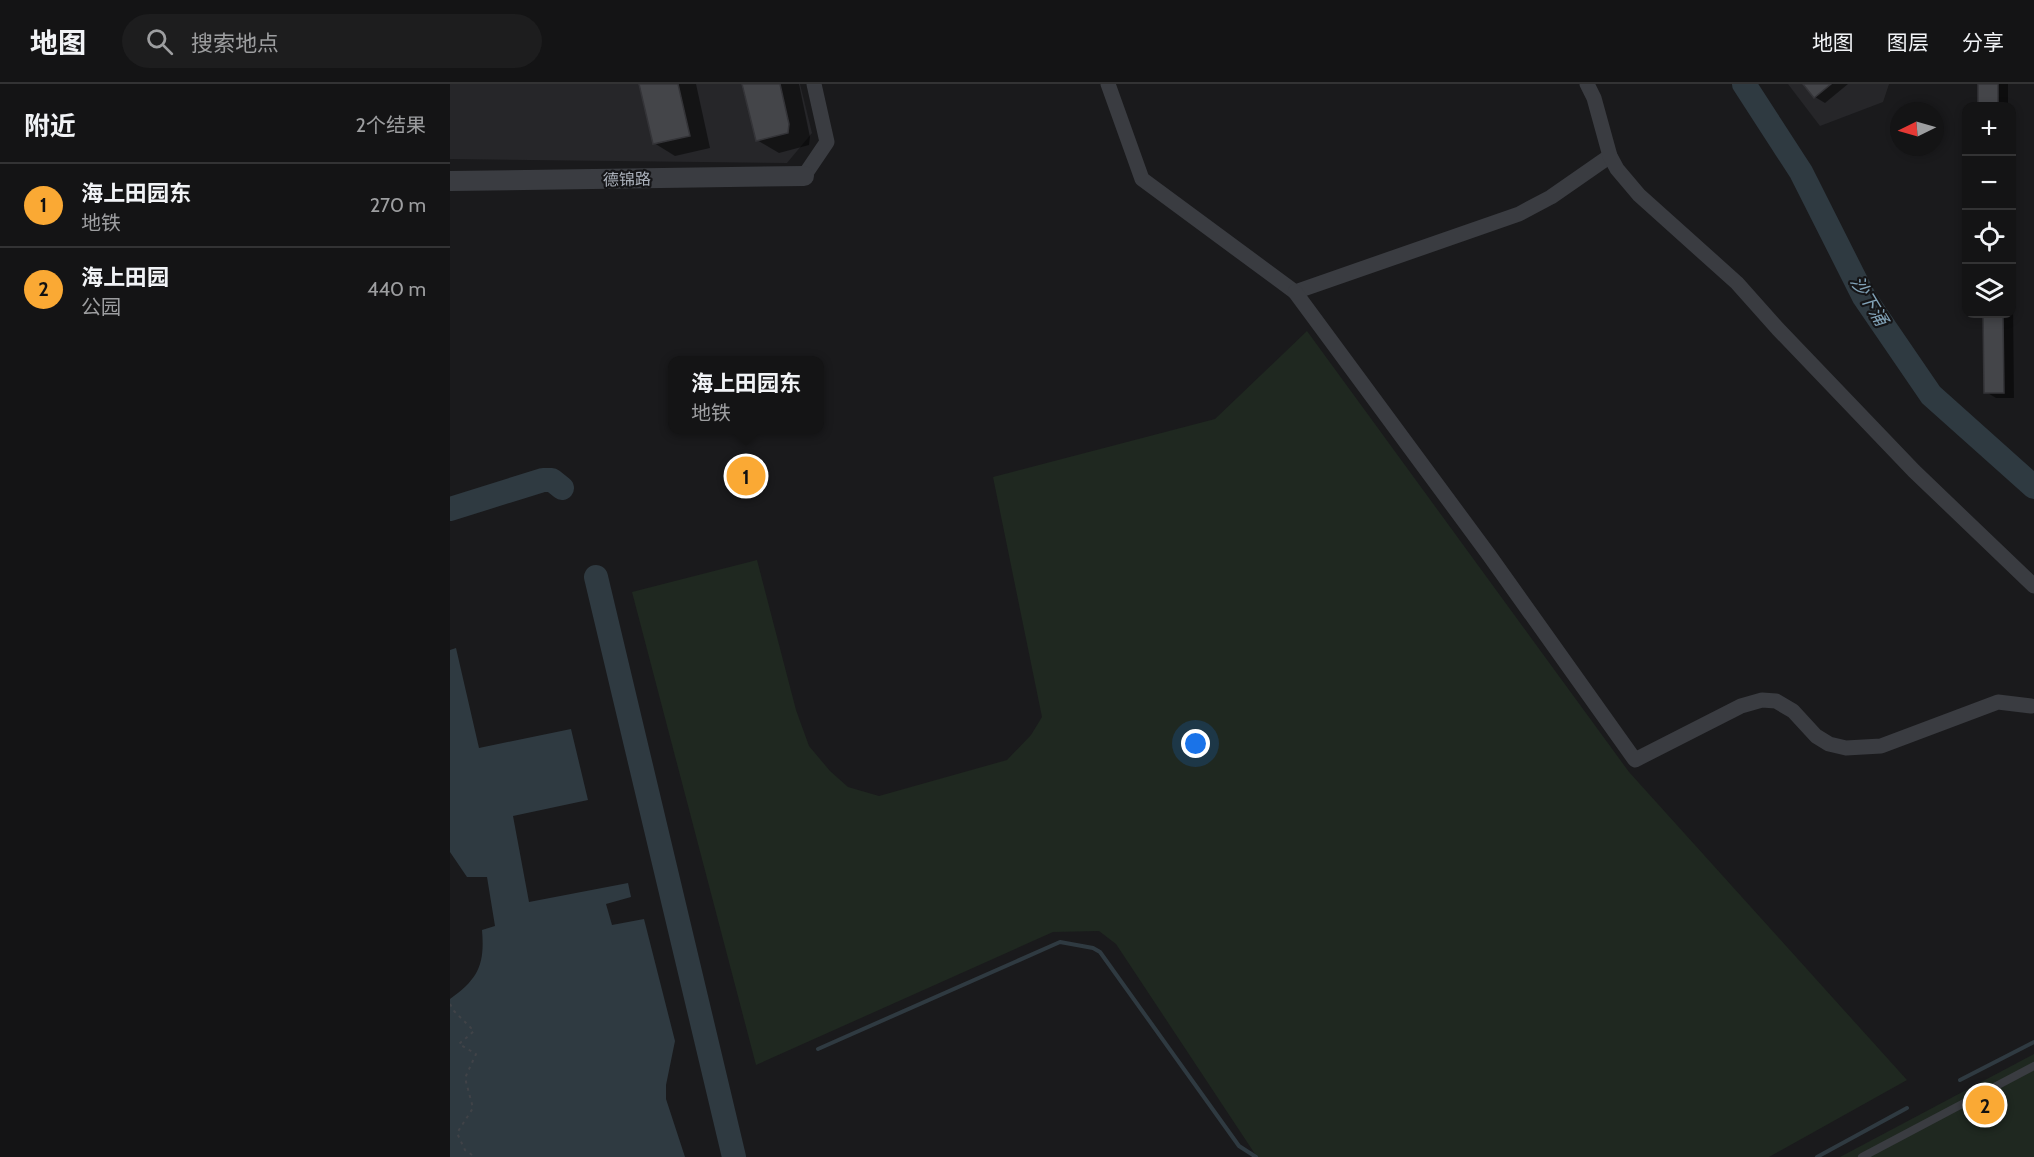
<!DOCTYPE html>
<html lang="zh">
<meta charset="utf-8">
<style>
:root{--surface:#141415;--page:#1d1d1e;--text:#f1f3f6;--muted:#9d9ea0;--line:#333334;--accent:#faa934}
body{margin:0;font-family:Cabin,"Noto Sans SC",sans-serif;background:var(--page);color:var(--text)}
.controls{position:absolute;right:18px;top:18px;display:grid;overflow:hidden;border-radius:12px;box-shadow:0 3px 9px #0003}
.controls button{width:54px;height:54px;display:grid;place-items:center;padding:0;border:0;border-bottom:2px solid var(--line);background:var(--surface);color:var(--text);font:30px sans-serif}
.compass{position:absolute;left:1440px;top:18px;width:54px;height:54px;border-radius:50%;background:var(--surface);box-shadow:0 3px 9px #0003;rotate:265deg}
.you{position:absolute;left:746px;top:660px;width:21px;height:21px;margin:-15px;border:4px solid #fff;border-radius:50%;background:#1a73e8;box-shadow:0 0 0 9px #1a73e833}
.badge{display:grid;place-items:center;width:39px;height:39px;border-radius:50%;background:var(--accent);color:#111;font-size:20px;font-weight:700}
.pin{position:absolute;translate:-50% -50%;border:3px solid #fff;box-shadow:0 2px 6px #0006}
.popup{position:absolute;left:218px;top:272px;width:156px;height:78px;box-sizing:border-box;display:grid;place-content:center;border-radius:12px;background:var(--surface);filter:drop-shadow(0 2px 4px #0005);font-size:20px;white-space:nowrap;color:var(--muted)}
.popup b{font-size:22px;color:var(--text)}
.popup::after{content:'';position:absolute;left:50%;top:100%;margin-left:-12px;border:12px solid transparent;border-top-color:var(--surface)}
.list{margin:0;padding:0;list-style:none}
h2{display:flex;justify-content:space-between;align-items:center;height:78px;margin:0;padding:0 24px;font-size:26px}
h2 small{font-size:20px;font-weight:400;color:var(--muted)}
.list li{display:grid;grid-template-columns:39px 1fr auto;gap:18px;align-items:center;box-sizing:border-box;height:84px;padding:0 24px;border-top:2px solid var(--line)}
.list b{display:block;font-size:22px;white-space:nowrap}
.list p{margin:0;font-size:20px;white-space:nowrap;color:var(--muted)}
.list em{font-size:20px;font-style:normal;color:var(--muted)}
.icon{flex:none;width:33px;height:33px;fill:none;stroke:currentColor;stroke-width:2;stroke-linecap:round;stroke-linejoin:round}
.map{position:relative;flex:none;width:1584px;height:1073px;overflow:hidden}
header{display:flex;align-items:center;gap:36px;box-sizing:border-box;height:84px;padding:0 30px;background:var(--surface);border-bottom:2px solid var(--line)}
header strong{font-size:28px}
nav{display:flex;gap:33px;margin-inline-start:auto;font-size:21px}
.search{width:420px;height:54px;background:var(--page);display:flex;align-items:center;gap:15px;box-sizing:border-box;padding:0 21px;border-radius:33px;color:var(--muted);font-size:22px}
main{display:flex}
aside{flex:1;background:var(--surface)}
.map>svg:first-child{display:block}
.built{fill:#262629}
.green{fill:#1f2820}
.water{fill:#2f3a41}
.shadow{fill:#0007}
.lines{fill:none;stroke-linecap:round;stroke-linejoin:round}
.stream{stroke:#2f3a41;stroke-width:4}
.river{stroke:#2f3a41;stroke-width:24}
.building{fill:#444549;stroke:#343438;stroke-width:1.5}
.path{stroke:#404348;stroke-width:2;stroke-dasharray:3 4.5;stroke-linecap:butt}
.service{stroke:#3a3c41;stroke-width:8}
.minor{stroke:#3a3c41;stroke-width:15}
.tertiary{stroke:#3a3c41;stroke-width:20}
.labels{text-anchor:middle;stroke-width:4.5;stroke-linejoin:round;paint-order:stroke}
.street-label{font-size:16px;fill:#acb2bc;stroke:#151517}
.water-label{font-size:18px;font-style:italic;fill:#82a3b8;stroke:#151517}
</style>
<header>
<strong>地图</strong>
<div class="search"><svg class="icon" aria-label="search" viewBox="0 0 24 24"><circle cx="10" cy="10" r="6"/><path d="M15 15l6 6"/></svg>搜索地点</div>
<nav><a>地图</a><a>图层</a><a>分享</a></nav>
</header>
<main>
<aside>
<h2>附近<small>2个结果</small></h2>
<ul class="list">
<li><span class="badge">1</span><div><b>海上田园东</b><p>地铁</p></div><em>270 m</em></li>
<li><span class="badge">2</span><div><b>海上田园</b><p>公园</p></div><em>440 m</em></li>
</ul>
</aside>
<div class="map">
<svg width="1584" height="1073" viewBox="0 0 1584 1073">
<rect width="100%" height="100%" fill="#1a1a1c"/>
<g class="built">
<path d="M0,0H350L362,49L337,79L0,75Z"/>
<path d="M1338,0H1439L1433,18L1370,42Z"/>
</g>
<g class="green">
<path d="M857,247L1179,688L1457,996L1319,1073H807L666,860L649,847L603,848L306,981L182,508L307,476L346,626L359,662L380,687L398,703L429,712L557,676L581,651L592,633L543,393L765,335Z"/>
<path d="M1584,970V1073H1390Z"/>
</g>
<path class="water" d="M6,564L29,664L121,645L138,716L63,732L79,818L178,799L181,813L156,820L162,841L194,835L225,957L216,1001V1015L235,1073H0V915C28,895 35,881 32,846L45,842L37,793H17L0,768V566Z"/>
<g class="shadow">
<path d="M191,0H246L260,64L225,72L204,59Z"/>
<path d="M294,0H349L360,53L359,61L329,69L307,56Z"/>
<path d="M1355,0H1398L1375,19L1365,13Z"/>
<rect x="1529" y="0" width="29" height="22"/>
<path d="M1562,115L1564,314H1546L1536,308L1535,230H1562Z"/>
</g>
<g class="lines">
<g class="stream">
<path d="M368,965L610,858L643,864L650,868L789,1062L806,1073"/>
<path d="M1510,996L1584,958"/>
<path d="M1367,1073L1457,1024"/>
</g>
<g class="river">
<path d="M1294,0L1351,88L1414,213L1481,311L1584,403"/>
<path d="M0,425L93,396H102L112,404"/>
<path d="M146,493L284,1073"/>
</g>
</g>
<g class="building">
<path d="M189,0H228L240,52L203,60Z"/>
<path d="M292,0H330L339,40L338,49L306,57Z"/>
<path d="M1353,0H1381L1364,14Z"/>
<rect x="1528" y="0" width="20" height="22"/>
<path d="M1533,230H1553L1554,309H1534Z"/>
</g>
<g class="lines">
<path class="path" d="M0,920L4,927L24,947L9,960L26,970L15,994L23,1024L7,1049L15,1066L25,1073"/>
<path class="service" d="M1412,1073L1584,982"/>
<g class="minor">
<path d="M658,0L692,95L845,208L1069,130L1101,113L1160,72"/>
<path d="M1137,0L1144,14L1160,72L1167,85L1189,111L1287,199L1328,245L1464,387L1584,502"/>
<path d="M354,92L377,58L364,0"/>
<path d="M845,208L1039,471L1185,676L1291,622L1312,616L1326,617L1343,627L1366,652L1379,660L1396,664L1431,662L1548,618L1581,622"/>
</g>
<path class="tertiary" d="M0,97L354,92"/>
</g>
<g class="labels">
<g class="street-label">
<text transform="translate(177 95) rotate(-1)" y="6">德锦路</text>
</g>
<g class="water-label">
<text transform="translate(1419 217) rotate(59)" y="6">沙下涌</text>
</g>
</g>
</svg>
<div class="controls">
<button>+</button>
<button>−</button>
<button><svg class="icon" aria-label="locate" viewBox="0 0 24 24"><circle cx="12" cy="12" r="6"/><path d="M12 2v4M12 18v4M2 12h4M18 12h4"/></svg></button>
<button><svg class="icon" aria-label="layers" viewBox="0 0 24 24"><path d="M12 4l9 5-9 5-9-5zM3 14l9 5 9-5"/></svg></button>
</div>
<svg class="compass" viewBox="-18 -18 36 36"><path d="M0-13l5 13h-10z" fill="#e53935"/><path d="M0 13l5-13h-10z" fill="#9d9ea0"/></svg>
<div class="you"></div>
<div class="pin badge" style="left:296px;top:392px">1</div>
<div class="popup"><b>海上田园东</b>地铁</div>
<div class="pin badge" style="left:1535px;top:1021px">2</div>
</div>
</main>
